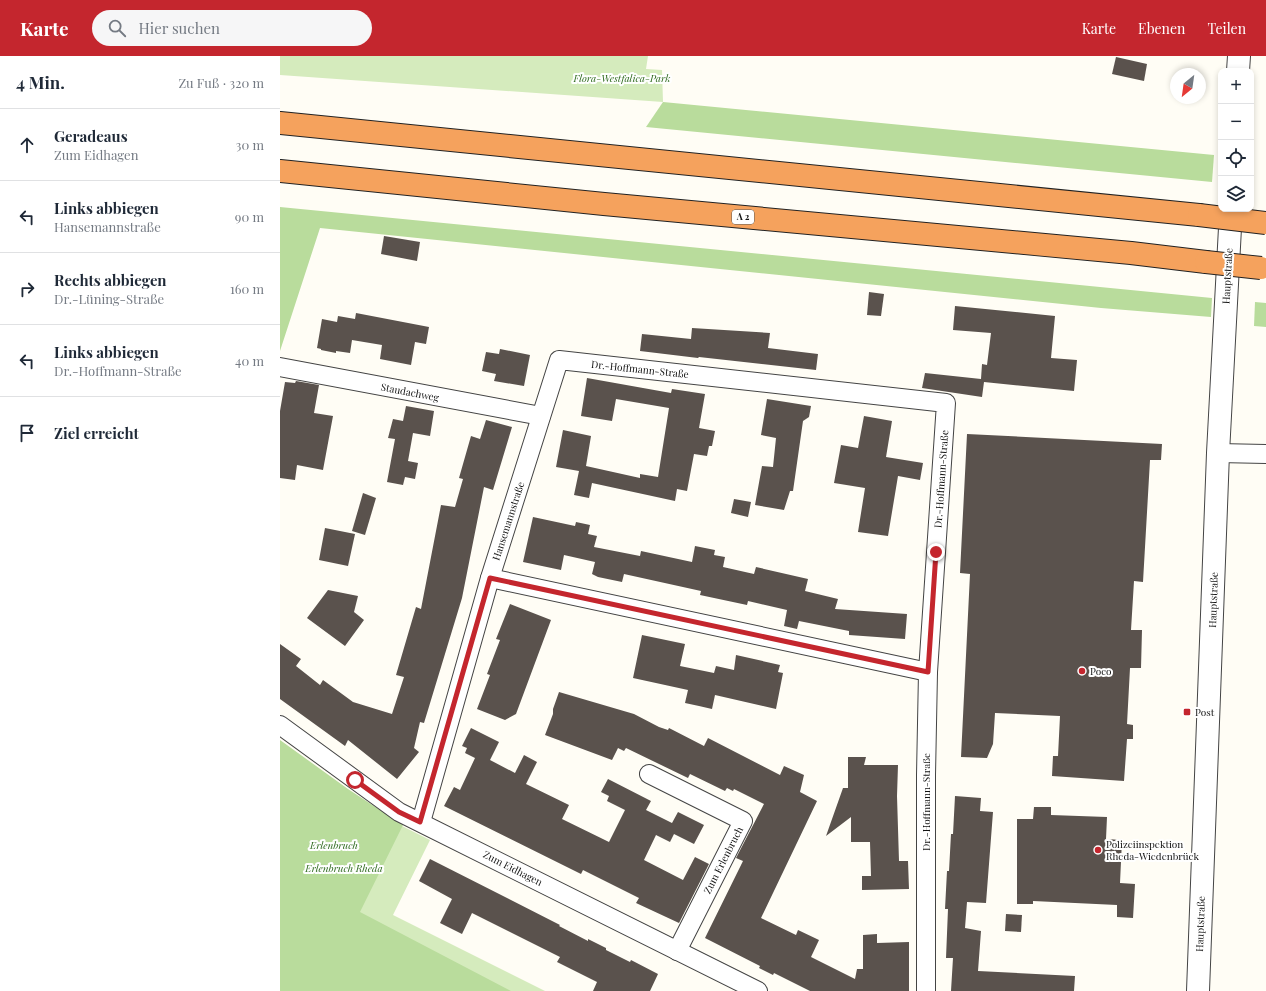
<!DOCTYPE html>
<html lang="de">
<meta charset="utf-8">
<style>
:root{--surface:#fff;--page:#f6f6f7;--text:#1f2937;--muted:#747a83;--line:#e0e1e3;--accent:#c4262e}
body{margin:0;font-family:"Playfair Display",serif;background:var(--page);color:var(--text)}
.controls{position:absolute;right:12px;top:12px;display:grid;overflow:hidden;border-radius:8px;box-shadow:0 2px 6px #0003}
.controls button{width:36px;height:36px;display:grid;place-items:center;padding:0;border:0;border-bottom:1px solid var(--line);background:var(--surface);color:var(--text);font:20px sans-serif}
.compass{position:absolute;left:890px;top:12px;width:36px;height:36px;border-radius:50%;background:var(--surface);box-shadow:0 2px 6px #0003;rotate:209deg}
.stop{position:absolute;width:12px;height:12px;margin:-9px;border:3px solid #c4262e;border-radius:50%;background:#fff}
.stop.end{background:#c4262e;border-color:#fff;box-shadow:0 1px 4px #0008}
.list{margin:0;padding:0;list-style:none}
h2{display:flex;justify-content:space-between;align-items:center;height:52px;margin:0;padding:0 16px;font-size:17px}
h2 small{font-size:13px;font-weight:400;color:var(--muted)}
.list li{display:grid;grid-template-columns:26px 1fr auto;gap:12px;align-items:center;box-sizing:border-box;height:72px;padding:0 16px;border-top:1px solid var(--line)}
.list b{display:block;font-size:15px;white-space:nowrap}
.list p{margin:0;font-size:13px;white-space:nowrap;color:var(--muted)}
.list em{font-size:13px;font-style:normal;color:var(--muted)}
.icon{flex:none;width:22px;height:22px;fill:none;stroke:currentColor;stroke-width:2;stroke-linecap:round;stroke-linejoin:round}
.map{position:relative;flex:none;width:986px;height:935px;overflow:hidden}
header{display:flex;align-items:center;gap:24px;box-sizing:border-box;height:56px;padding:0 20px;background:var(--accent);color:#fff}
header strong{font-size:19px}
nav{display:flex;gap:22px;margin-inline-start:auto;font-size:14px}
.search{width:280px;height:36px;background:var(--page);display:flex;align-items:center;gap:10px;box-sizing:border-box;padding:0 14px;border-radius:22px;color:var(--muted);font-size:15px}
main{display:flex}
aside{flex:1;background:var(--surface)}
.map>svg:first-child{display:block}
.green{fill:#d5ebbd}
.forest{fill:#b9dc9c}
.building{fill:#5a524d}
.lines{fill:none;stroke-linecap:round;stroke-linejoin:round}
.minor-casing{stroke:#444;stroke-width:20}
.tertiary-casing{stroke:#444;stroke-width:24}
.motorway-casing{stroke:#222;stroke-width:24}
.minor{stroke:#fff;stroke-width:18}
.tertiary{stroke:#fff;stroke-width:22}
.motorway{stroke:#f5a25d;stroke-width:22}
.motorway-bridge-casing{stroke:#222;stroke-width:24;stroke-linecap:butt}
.motorway-bridge{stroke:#f5a25d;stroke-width:22}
.route{stroke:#c4262e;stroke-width:5}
.poi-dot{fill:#c4262e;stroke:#fff;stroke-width:1.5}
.labels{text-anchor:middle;stroke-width:4;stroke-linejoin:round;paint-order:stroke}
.shield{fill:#fff;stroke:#585858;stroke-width:1}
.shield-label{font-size:9px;font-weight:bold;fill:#111}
.park-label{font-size:10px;font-style:italic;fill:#2f6b1f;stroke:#fff}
.street-label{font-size:10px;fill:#111;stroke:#fff}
.poi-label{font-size:10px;fill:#111;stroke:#fff;text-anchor:start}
</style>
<header>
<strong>Karte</strong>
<div class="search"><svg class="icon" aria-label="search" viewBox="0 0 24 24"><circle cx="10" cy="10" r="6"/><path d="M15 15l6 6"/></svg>Hier suchen</div>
<nav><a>Karte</a><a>Ebenen</a><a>Teilen</a></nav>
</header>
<main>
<aside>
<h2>4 Min.<small>Zu Fuß · 320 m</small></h2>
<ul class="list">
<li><svg class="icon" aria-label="ahead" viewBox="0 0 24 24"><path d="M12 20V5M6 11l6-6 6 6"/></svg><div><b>Geradeaus</b><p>Zum Eidhagen</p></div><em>30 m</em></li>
<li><svg class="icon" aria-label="left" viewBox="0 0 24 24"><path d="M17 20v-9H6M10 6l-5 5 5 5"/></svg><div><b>Links abbiegen</b><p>Hansemannstraße</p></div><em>90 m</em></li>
<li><svg class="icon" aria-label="right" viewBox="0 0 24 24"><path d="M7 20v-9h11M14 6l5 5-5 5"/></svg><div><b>Rechts abbiegen</b><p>Dr.-Lüning-Straße</p></div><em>160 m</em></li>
<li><svg class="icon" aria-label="left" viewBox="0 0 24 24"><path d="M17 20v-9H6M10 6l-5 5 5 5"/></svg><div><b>Links abbiegen</b><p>Dr.-Hoffmann-Straße</p></div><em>40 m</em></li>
<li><svg class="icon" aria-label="arrive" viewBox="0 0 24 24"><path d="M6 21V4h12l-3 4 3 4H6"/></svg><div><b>Ziel erreicht</b></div></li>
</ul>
</aside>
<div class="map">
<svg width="986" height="935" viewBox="0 0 986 935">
<rect width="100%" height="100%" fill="#fffdf5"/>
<g class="green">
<path d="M0,0H368L366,13L382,14L383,46L0,19Z"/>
<path d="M0,685L102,760L150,784L113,859L265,935H0Z"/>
</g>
<g class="forest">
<path d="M383,46L934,99L932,126L366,71Z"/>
<path d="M0,151L932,242L931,261L821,252L40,172L0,295Z"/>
<path d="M975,246L986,247V271L974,270Z"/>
<path d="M0,684L68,733L123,769L80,856L231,935H0Z"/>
</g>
<g class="building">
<path d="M836,1L867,8L864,25L832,18Z"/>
<path d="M104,180L140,186L137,205L101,198Z"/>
<path d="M589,236L604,238L601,260L587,259Z"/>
<path d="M675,250L775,260L771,302L797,304L794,335L704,326L702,341L642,332L645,317L701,323L702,308L707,309L711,277L673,274Z"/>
<path d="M76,257L149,271L146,288L135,286L131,309L100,303L102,289L72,284L70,297L56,295V297L41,294V293L37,292L42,263L57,266L58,260L75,263Z"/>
<path d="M412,272L490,277L488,292L538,298L536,314L419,301L418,302L360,295L362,278L411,283Z"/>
<path d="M220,293L250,299L244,330L214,325L216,318L202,315L206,296L219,298Z"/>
<path d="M307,322L391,337L392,333L425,338L419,372L435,375L432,390H429L427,400L414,398L407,435L397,433L395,445L312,427L309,442L294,439L299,415L276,411L283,374L311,380L306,410L360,422V418L378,421L389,352L336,343L332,365L301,360Z"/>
<path d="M16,325L39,329L34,357L53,360L43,414L17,409L15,424L0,422V355L5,326L15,327Z"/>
<path d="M487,343L531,350L529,361L523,365L513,435H510L504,454L475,449L482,410L493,411L496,382L481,379Z"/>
<path d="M126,350L154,355L150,380L133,377L128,405L138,407L135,423L125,421L123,429L107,426L115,383L108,382L113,363L123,365Z"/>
<path d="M584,360L612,365L606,401L643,407L640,424L618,420L608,480L578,476L585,432L554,427L561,389L578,392Z"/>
<path d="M206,364L232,371L213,434L204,431L182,542L144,667L140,666L134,692L139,696L117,723L68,684L65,690L0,643V588L21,603L16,610L40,629L43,624L73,646L112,658L124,621L116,619L136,551L141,553L161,449L175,451L183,423L179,422L191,380L200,383Z"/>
<path d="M687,378L882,388L881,404H870L863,526L854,525L851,574H862L861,612H850L847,668L853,669V683H847L844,725L772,720L773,700H778L780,660L715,657L713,688L707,702L681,701L690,518L680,517Z"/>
<path d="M83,437L96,442L85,479L72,475Z"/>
<path d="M454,443L471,446L468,461L451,457Z"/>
<path d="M253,461L295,470L296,466L310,469L308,478L317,480L314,491L360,500L361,495L412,506L415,490L435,494L434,499L445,501L443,511L474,518L476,511L528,523L525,535L558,543L555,553L627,558L625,583L569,579V575L519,565L517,573L504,570L507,554L468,545L467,549L420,539L421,535L344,518L342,526L318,521L312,518L315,506L284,499L281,514L243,506Z"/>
<path d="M45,472L75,478L68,510L39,504Z"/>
<path d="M48,534L78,540L74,556L84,564L65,590L27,562Z"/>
<path d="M230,548L271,564L236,658L225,664L197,653L210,619L207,618L220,584L216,583Z"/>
<path d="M362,579L405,588L400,610L434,617L436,610L454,614L456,599L500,609L498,616L503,617L496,653L435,639L432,653L419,650L405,647L408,634L353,622Z"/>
<path d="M279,636L354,658L379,671L388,674L389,672L424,690L428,682L500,719L504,710L524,719L520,736L537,745L481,862L516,879L518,874L539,884L531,901L575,923L577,913H583V879L597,878V887L629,886V935H530L494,917L493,919L479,912L480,910L425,882L463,805L456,802L484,748L454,733L453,735L447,732L445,735L410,718L408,722L346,692L344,695L338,692L332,704L265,679L273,658V653Z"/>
<path d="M191,672L219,686L210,704L235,717L244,699L257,706L246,728L289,749L282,763L329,786L345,754L327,745L329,740L321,736L328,723L371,745L366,754L392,767L398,756L424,769L414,788L394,778L390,786L376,779L364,804L403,824L415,801L429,808L399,867L356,847L359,842L303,814L301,818L164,750L174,731L180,734L195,702L185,697L187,692L182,690Z"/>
<path d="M568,701H586L584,709H618L617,740L619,805H628L629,833L582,834V820H591L590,786H571V761L546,780L563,732H568Z"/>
<path d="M675,740L701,742L700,755L713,756L706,847L687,846L685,872L701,875L698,915L795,920L794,935H671L673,902H666L668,853H665L667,815H669L671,778H673Z"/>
<path d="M754,751H771V759L827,761L826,783L842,784L840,827L855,828L853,862L837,861V849L753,845V848H737V763H753Z"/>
<path d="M150,803L280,869L279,870L308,885V883L326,892V894L350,906L351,904L378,918L370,935H313L317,926L277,906L280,901L192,857L182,878L160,867L172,843L139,825Z"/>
<path d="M726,858L742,859L741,876L725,875Z"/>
</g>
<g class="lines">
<g class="minor-casing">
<g id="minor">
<path d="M0,311L261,360"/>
<path d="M938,397L986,398"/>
<path d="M210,522L648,616"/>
<path d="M0,669L119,756L478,935"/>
<path d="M369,718L463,765L397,895"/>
<path d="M141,766L210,522L279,304L666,347L648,616L646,719V935"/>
</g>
</g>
<g class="tertiary-casing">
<g id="tertiary">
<path d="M958,15L959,0"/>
<path d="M918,935L938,397L951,153"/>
</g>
</g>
<g class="motorway-casing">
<g id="motorway">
<path d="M0,67L919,159"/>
<path d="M0,115L324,148L851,197L926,206"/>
</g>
</g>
<use href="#minor" class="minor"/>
<use href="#tertiary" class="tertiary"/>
<use href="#motorway" class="motorway"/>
<g class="motorway-bridge-casing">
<g id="motorway-bridge">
<path d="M919,159L986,167"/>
<path d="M926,206L981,212"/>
</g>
</g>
<use href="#motorway-bridge" class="motorway-bridge"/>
</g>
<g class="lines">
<path class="route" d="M75,724L119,756L140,766L210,522L648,616L656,496"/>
</g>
<g class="poi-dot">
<circle cx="802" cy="615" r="4"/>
<rect x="903" y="652" width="8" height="8" rx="2"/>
<circle cx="818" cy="794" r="4"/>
</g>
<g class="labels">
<rect class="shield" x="452" y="154" width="22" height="14" rx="3"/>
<g class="shield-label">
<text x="463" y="164">A 2</text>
</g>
<g class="park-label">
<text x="342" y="26">Flora-Westfalica-Park</text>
<text x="54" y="793">Erlenbruch</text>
<text x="64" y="816">Erlenbruch Rheda</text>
</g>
<g class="street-label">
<text transform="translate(947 220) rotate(-87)" y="4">Hauptstraße</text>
<text transform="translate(360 313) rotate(6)" y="4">Dr.-Hoffmann-Straße</text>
<text transform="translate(130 336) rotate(11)" y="4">Staudachweg</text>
<text transform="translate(661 423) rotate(-86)" y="4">Dr.-Hoffmann-Straße</text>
<text transform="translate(228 465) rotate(-72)" y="4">Hansemannstraße</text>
<text transform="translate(933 544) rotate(-88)" y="4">Hauptstraße</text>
<text transform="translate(646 746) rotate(-90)" y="4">Dr.-Hoffmann-Straße</text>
<text transform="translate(443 804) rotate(-63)" y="4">Zum Erlenbruch</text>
<text transform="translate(233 812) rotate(27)" y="4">Zum Eidhagen</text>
<text transform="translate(920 868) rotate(-88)" y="4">Hauptstraße</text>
</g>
<g class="poi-label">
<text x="810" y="619">Poco</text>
<text x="915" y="660">Post</text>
<text x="826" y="792">Polizeiinspektion<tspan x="826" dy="12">Rheda-Wiedenbrück</tspan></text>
</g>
</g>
</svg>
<div class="controls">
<button>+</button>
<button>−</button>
<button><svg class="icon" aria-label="locate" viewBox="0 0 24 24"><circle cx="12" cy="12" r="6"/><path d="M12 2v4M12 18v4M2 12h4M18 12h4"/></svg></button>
<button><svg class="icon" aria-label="layers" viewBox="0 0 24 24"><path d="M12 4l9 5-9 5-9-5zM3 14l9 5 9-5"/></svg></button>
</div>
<svg class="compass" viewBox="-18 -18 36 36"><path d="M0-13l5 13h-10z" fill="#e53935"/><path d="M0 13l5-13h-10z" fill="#747a83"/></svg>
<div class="stop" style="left:75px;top:724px"></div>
<div class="stop end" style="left:656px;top:496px"></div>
</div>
</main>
